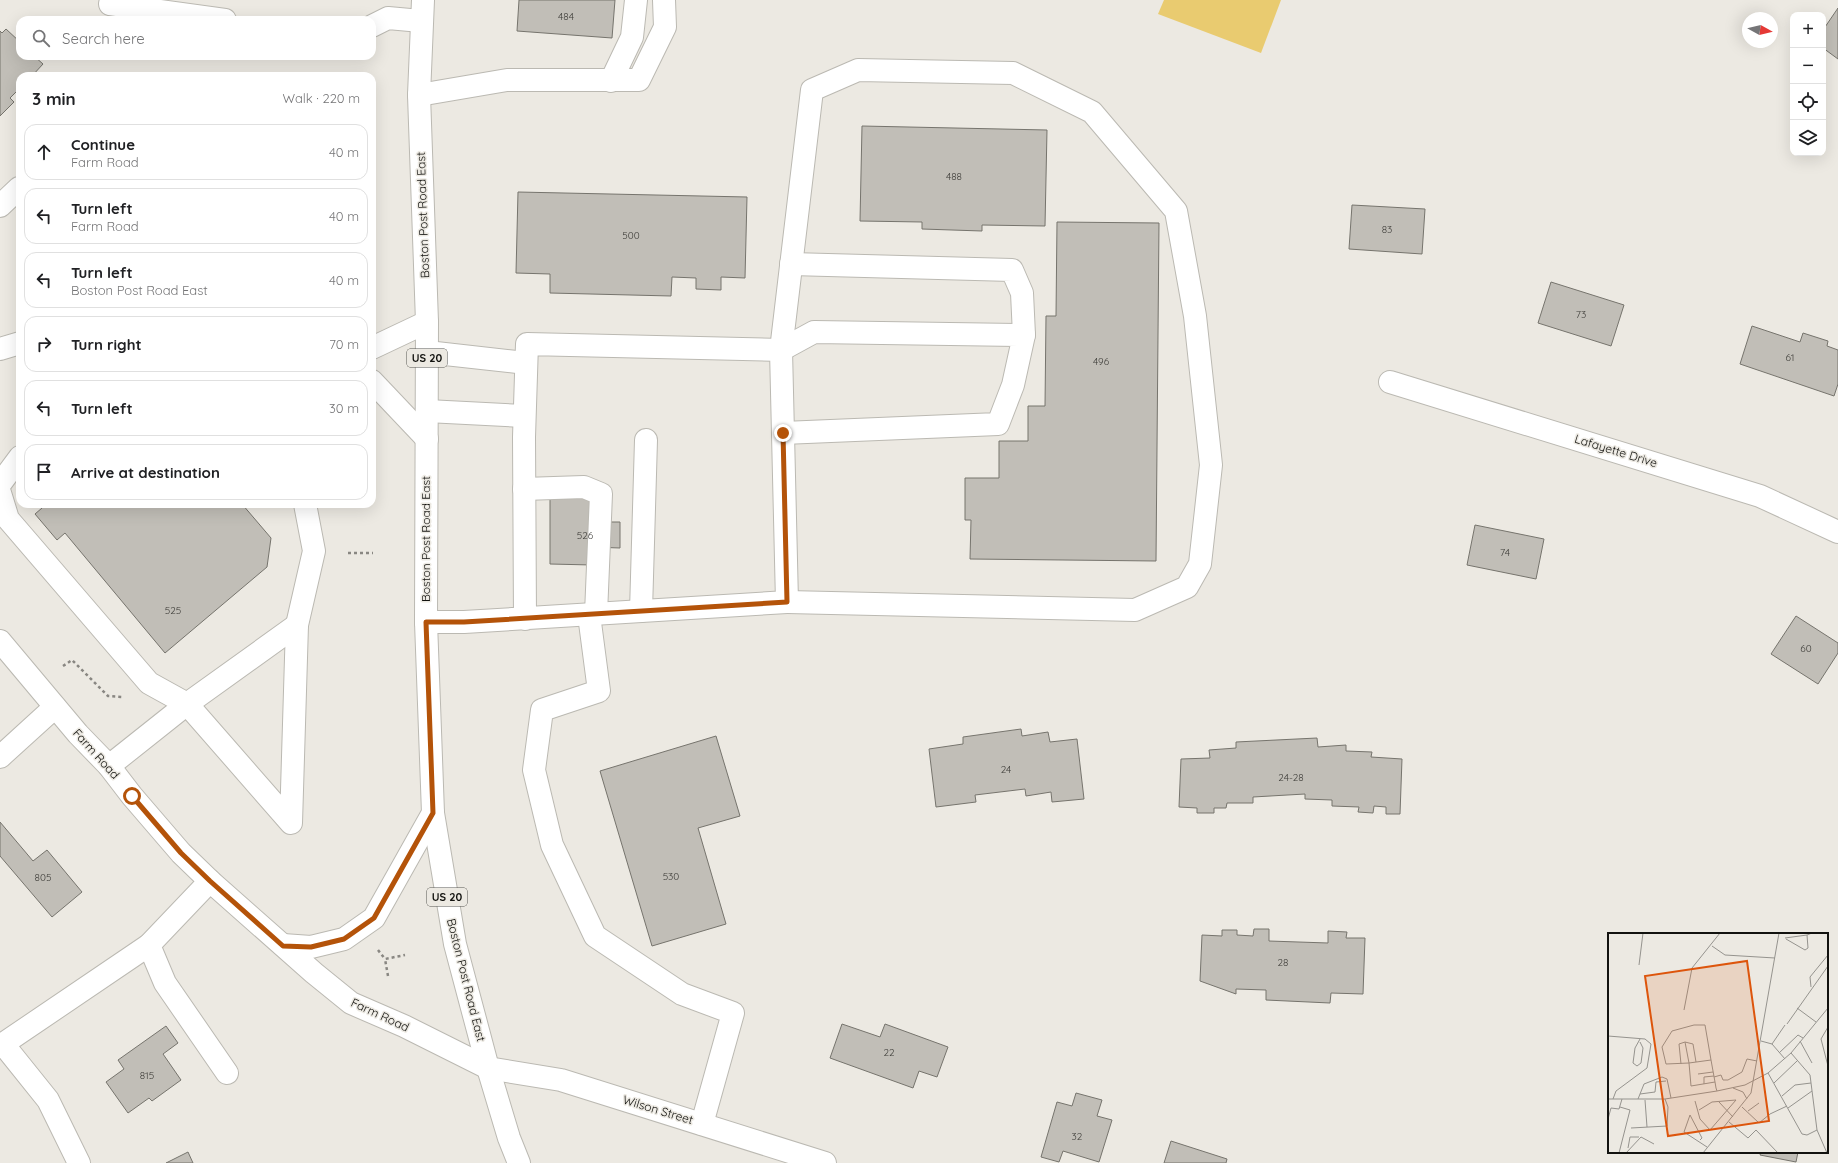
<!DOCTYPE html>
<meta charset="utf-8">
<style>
:root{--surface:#fff;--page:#f6f6f6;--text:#202124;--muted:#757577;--line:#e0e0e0}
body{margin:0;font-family:Quicksand,sans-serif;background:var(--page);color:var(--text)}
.controls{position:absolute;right:12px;top:12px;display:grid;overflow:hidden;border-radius:8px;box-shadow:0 4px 16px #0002}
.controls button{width:36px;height:36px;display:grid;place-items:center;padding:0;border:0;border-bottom:1px solid var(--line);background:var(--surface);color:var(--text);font:20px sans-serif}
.compass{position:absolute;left:1742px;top:12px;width:36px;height:36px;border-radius:50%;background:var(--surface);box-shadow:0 4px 16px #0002;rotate:98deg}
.stop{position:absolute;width:12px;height:12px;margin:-9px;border:3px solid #b45309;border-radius:50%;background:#fff}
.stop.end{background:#b45309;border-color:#fff;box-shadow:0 1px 4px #0008}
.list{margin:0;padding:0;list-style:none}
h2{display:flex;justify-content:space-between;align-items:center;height:52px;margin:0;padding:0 16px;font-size:17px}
h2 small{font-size:13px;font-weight:400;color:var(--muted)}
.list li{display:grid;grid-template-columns:26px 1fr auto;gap:12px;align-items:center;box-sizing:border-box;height:56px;margin:0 8px 8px;padding:0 8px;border:1px solid var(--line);border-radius:12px}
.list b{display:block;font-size:15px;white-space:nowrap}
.list p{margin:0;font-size:13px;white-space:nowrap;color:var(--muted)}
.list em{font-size:13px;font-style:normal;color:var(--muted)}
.icon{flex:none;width:22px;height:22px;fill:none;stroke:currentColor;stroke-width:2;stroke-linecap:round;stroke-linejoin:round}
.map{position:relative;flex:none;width:1838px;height:1163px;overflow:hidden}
.search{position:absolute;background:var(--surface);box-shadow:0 4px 16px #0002;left:16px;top:16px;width:360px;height:44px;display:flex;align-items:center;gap:10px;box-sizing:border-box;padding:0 14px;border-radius:12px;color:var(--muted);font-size:15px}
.panel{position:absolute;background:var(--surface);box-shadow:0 4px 16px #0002;left:16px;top:72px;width:360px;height:436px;border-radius:12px}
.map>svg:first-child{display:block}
.green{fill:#e9cb70}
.building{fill:#c1beb7;stroke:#76746d}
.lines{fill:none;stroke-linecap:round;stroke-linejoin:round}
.minor-casing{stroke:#bbb9b2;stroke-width:24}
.major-casing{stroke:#bbb9b2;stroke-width:24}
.highway-casing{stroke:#bbb9b2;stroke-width:24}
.path{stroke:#898782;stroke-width:2.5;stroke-dasharray:3 3;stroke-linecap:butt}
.minor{stroke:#fff;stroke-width:22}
.major{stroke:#fff;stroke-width:22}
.highway{stroke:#fff;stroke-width:22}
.route{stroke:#b45309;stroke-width:5}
.labels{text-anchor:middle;stroke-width:3;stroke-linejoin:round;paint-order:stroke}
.number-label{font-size:10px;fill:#3e3d39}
.shield{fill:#ece9e2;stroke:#53524e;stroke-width:1}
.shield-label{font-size:11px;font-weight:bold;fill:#12120f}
.street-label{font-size:12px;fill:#12120f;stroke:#ece9e2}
.inset-road{fill:none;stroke:#95938e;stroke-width:1}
.view{fill:#dd550c;fill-opacity:0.15;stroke:#dd550c;stroke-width:2}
.inset-edge{fill:none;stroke:#12120f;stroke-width:2}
</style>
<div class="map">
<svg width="1838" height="1163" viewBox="0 0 1838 1163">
<rect width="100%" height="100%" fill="#ece9e2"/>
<path class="green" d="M1164,0H1281L1261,53L1158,14Z"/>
<g class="building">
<path d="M519,0H615L612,38L517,31Z"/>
<path d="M1838,8V59L1823,48V30Z"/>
<path d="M6,29L20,42V56H34L43,64L32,76H20V88L10,98L14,102L0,116V31L2,33Z"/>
<path d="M862,126L1047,130L1045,226L982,225V231L922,229V222L860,221Z"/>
<path d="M518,192L747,197L745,278L721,277V290L696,289V278L672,277L671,296L550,293V274L516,273Z"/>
<path d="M1352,205L1425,209L1422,254L1349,249Z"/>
<path d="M1057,222L1159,223L1156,561L970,559L971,520H965V478H999V441H1028V406H1045L1046,316H1056Z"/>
<path d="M1551,282L1624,305L1611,346L1538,323Z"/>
<path d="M1752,326L1800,342L1803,333L1828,341L1827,346L1838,350V384L1834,396L1740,364Z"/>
<path d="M550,498H595V522H620V548L592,547V565L550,564Z"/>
<path d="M39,504H242L271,538L267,567L165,653L65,533L57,540L35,514L42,508Z"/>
<path d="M1475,525L1544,539L1536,579L1467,565Z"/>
<path d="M1796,616L1838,643V653L1818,684L1771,654Z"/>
<path d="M1021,729L1022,736L1048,732L1050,742L1077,739L1084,799L1052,802L1051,792L1026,796L1025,789L975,795L976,802L936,807L929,749L963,744V737Z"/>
<path d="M716,736L740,816L698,828L726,924L652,946L600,771Z"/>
<path d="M1317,738L1318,747L1346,745V751L1372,752L1371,757L1402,759L1400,814H1386V807L1374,806L1373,813L1358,812L1359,807L1332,806V800L1305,799V794L1253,797V803H1227L1226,808H1214V813H1197V808L1179,807L1181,759L1210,758L1209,750L1236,748V742Z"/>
<path d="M0,822L33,861L47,850L82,892L52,917L0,856Z"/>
<path d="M1254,929H1269V941L1328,943V931L1347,932L1346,938H1365L1363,994L1331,993L1330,1003L1266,1000V990L1236,989V994L1200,981L1202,935L1222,936V930H1237V935L1253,936Z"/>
<path d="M842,1024L880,1037L885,1024L948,1047L937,1077L919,1071L913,1088L830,1058Z"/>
<path d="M166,1026L178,1043L163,1054L181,1080L152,1101L149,1098L128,1113L106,1082L124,1069L118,1060Z"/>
<path d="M1076,1093L1102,1100L1097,1116L1112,1120L1099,1162L1063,1151L1059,1162L1041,1157L1057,1102L1072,1106Z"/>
<path d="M1171,1141L1227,1159L1226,1163H1164Z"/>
<path d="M188,1152L193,1163H166Z"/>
<path d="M1761,1152H1798L1796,1162L1760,1155Z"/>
</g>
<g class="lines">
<g class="minor-casing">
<g id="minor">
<path d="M111,0L110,4L225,20"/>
<path d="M372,26L388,18L421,21"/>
<path d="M611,81L632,37L636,0"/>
<path d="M419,95L507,80H639L665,27L664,0"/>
<path d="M0,206L19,188H20"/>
<path d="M791,264L1012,270L1022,293L1024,335"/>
<path d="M372,348L427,322"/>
<path d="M0,349L20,343"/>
<path d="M781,350L812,90L858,70L1013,73L1092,112L1176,211L1195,316L1211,465L1200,564L1187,587L1135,610L787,602"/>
<path d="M781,350L814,332L1024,335L1013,385L998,424L783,433"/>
<path d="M427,352L526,363"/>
<path d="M372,381L427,439"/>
<path d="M1390,382L1760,496L1838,532"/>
<path d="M427,411L524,416"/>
<path d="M0,484L20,457"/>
<path d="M524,489L584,487L601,494L596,614"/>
<path d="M0,493L8,519L149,683L187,704L291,823L297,625L314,551L305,504"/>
<path d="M641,611L646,440"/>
<path d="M589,615L599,691L542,710L534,770L552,845L595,936L682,994L733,1013L702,1124"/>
<path d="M426,622H464L787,602L781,350L527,344L524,437L525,619"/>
<path d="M0,641L78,734L109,766L132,796L181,853L210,881L314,973L351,1003L404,1026L488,1068L561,1080L825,1163"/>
<path d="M0,757L55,707"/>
<path d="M109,766L187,704L297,625"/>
<path d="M149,945L165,983L227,1073"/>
<path d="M283,945L311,947L344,939L374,918L433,813"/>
<path d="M79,1163L48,1100L3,1044L149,945L210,881"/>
</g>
</g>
<g class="major-casing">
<path id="major" d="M426,622L433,813L455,944L488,1068L509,1138L519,1163"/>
</g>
<g class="highway-casing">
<path id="highway" d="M423,0L419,95L427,322L426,622"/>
</g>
<g class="path">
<path d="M348,553H373"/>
<path d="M63,666L72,660L108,696L123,697"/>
<path d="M378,950L385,959"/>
<path d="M388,976L385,959L405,955"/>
</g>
<use href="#minor" class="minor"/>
<use href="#major" class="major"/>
<use href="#highway" class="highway"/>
</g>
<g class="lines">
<path class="route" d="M132,796L181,853L210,881L283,946L311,947L344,939L374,918L433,813L426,622H464L787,602L783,433"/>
</g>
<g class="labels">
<g class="number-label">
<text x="566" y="20">484</text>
<text x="954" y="180">488</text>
<text x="1387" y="233">83</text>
<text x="631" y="239">500</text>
<text x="1581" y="318">73</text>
<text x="1790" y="361">61</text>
<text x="1101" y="365">496</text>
<text x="585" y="539">526</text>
<text x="1505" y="556">74</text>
<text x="173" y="614">525</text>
<text x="1806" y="652">60</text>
<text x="1006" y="773">24</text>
<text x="1291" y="781">24-28</text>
<text x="671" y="880">530</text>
<text x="43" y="881">805</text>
<text x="1283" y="966">28</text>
<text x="889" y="1056">22</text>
<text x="147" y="1079">815</text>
<text x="1077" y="1140">32</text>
</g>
<g class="shield">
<rect x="407" y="349" width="40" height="18" rx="3"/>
<rect x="427" y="888" width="40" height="18" rx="3"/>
</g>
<g class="shield-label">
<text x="427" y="362">US 20</text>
<text x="447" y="901">US 20</text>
</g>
<g class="street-label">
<text transform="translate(423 215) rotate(-92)" y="4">Boston Post Road East</text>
<text transform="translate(1616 451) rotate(17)" y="4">Lafayette Drive</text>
<text transform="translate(426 539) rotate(-90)" y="4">Boston Post Road East</text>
<text transform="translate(96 754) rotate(48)" y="4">Farm Road</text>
<text transform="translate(466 980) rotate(76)" y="4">Boston Post Road East</text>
<text transform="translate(380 1015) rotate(25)" y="4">Farm Road</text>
<text transform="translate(658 1110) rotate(17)" y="4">Wilson Street</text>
</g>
</g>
<g transform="translate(1608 933)">
<rect width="220" height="220" fill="#ece9e2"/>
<path class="inset-road" d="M177,5L199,2M178,6L197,17L200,15L199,2L204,0M104,13L117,22L167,25M31,32L35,0M203,54L202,44L220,22M189,75L208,89M76,77L84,35L112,0M179,91L220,33M220,94L213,106L220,133M0,103L37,106L43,111L39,135L8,158L5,166M32,106L27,115L25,130L29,133L33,130L35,115L32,109M153,108L164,111L177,126M192,108L204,130M164,111L177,92M171,120L190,102L195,105M183,120L202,142L209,197L219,220M88,129L85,111L77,109L81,130L58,131L54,114L64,98L86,92H97L103,127M73,131L71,111L77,109M160,140L194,201L199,202L209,197M90,141L105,139M106,144L113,142L115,147H120L134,139L139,126L149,128M107,149L83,153L81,130L103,127L107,149L108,155L109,158M166,150L189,128M96,151V144L106,143M125,155L135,159L139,166M109,158L137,152L160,140L183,120L220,75M32,161L47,159L48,149L58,148M174,163L187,152L203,150M0,166H57L109,158M30,166L36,151L54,144L59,146L63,165M37,167L39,194M87,168L92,186L102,197L128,167L104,169L91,177M111,169L125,184M134,174L151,190L162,181L179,173M180,175L204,158M140,178L151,170M0,186L3,175L11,176L14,166M121,189L140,205L148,197L170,220M23,195L59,193L60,174L57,166M92,207L94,205L82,182L76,199L99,214M20,215L22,204H31M11,220L22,177L12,174M18,220L33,204L46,211M95,220L143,160L171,0"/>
<path class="view" d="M139,28L161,188L60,203L37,43Z"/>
<rect width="220" height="220" class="inset-edge"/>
</g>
</svg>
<div class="controls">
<button>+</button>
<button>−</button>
<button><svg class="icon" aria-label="locate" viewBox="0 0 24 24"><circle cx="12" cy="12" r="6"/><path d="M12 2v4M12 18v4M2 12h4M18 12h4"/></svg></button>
<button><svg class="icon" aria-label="layers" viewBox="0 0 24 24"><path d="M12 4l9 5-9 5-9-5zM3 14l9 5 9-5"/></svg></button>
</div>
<svg class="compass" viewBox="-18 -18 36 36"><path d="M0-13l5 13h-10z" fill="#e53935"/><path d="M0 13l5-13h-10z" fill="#757577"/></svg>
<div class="stop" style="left:132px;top:796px"></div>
<div class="stop end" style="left:783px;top:433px"></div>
<div class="search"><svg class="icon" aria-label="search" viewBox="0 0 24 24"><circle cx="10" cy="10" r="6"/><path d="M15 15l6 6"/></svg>Search here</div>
<section class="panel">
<h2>3 min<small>Walk · 220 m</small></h2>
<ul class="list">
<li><svg class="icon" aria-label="ahead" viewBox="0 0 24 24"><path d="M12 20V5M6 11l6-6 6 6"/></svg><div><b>Continue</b><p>Farm Road</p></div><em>40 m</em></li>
<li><svg class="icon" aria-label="left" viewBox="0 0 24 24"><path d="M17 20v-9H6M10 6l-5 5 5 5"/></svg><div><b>Turn left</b><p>Farm Road</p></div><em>40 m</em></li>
<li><svg class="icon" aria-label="left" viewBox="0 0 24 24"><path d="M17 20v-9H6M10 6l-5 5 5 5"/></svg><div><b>Turn left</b><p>Boston Post Road East</p></div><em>40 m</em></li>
<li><svg class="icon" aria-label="right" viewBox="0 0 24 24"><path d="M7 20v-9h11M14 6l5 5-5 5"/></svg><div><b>Turn right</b></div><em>70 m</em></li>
<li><svg class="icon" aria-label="left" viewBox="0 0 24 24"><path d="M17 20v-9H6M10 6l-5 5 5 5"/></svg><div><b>Turn left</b></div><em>30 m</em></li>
<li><svg class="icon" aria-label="arrive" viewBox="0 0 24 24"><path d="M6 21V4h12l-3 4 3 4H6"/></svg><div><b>Arrive at destination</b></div></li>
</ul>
</section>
</div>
